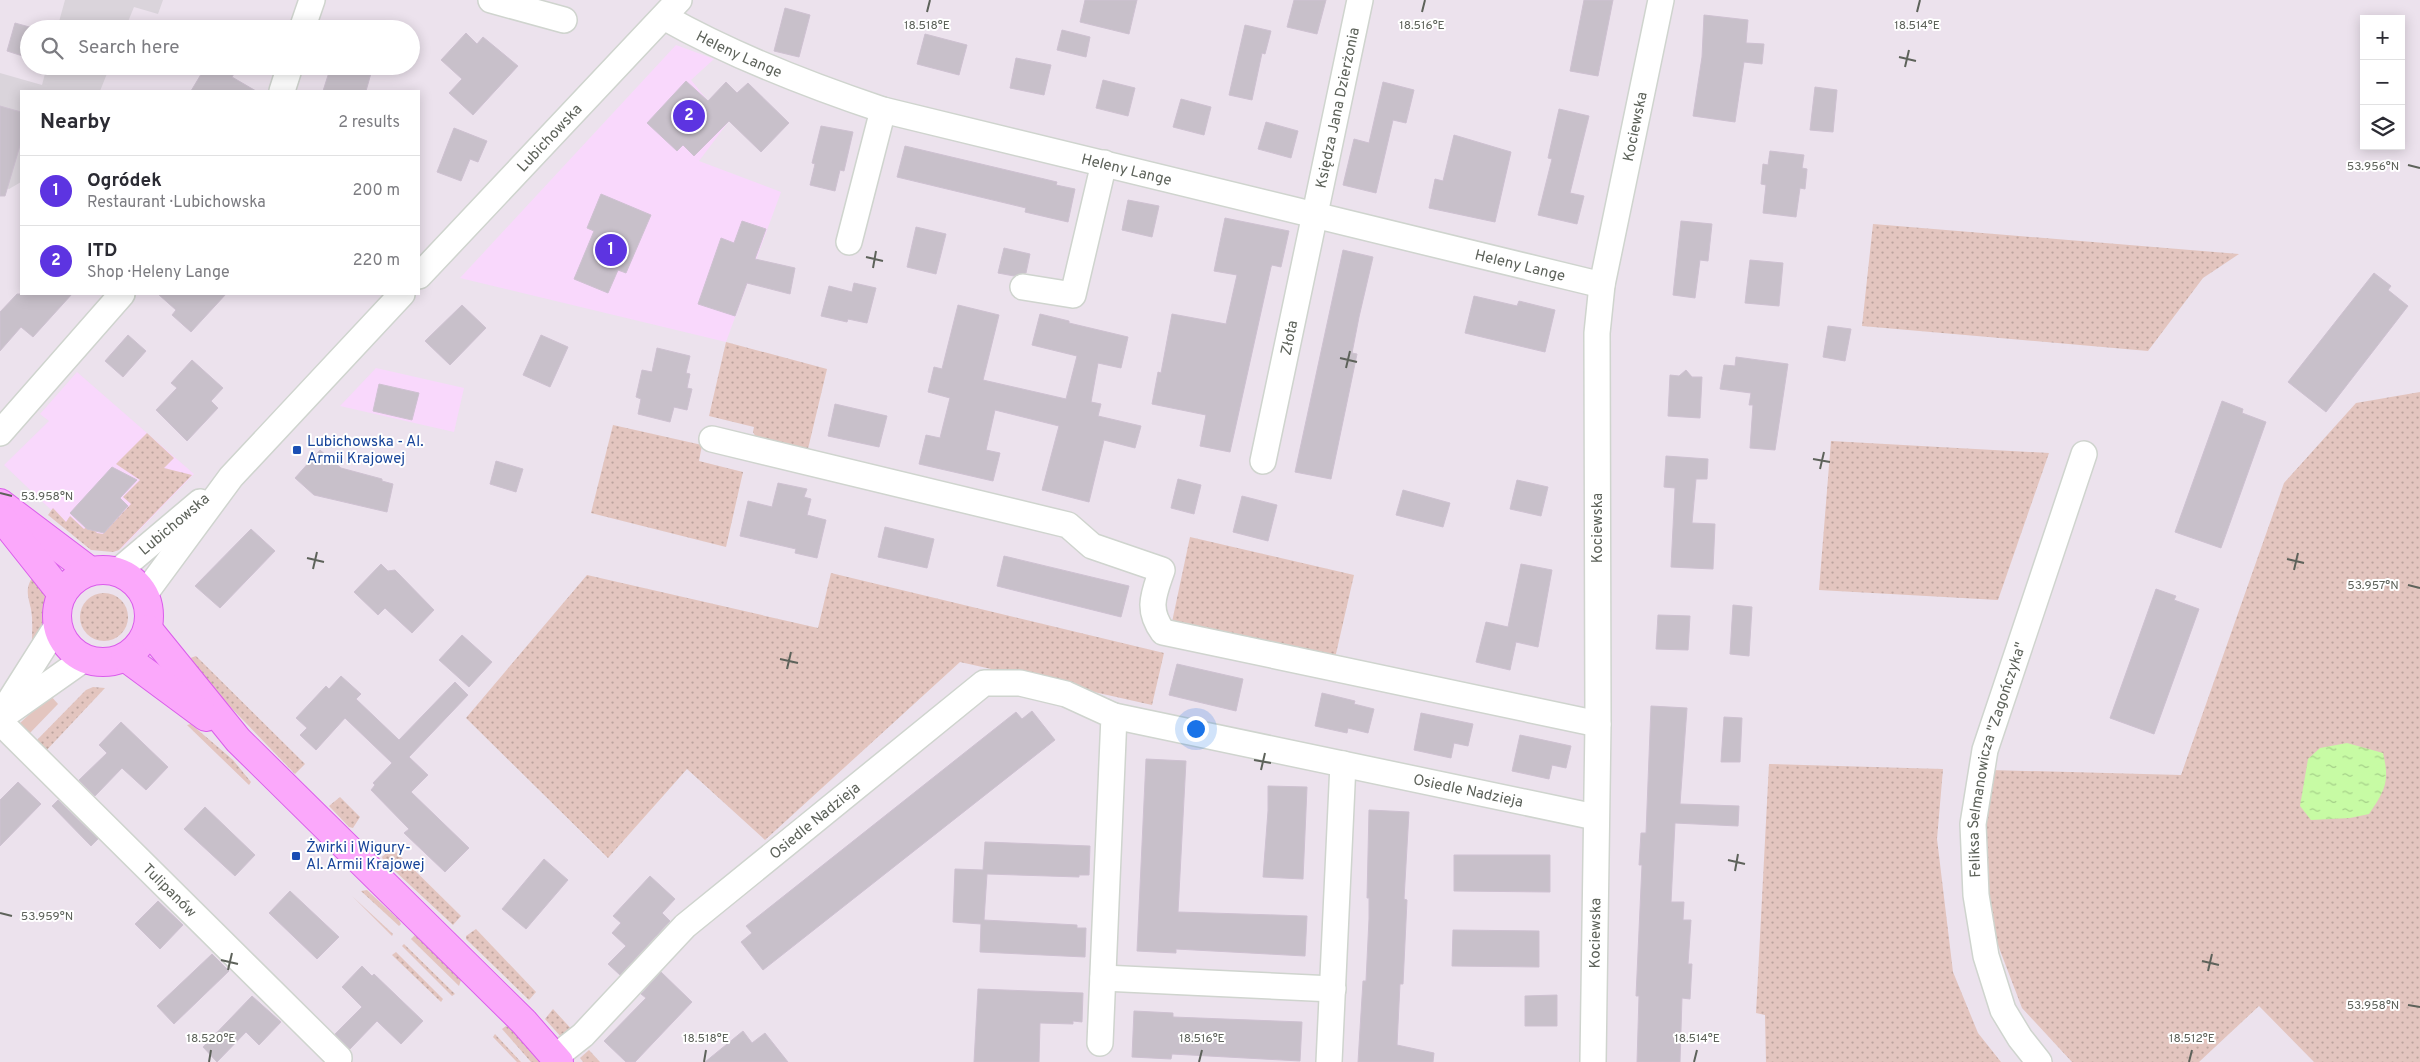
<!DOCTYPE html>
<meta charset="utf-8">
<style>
:root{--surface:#fff;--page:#f2f2f3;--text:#2b2b33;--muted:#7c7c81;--line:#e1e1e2;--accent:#5d34e1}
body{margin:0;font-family:Overpass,sans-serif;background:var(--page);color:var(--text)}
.controls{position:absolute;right:15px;top:15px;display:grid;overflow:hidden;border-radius:0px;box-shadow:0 2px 12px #0003}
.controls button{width:45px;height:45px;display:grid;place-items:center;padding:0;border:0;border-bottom:1px solid var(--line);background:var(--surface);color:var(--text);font:25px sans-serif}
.you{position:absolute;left:1195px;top:728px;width:18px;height:18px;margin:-12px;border:4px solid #fff;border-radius:50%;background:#1a73e8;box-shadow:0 0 0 8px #1a73e833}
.badge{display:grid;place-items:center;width:32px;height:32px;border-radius:50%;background:var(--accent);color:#fff;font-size:16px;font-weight:700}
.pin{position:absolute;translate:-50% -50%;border:2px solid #fff;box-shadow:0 1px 5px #0006}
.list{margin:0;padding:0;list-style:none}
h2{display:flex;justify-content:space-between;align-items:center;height:65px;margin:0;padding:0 20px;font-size:21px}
h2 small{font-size:16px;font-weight:400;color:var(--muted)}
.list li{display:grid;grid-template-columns:32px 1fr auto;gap:15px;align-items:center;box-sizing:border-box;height:70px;padding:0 20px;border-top:1px solid var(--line)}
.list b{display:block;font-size:19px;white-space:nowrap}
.list p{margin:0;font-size:16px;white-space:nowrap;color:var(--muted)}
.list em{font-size:16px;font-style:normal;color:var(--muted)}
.icon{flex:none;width:28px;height:28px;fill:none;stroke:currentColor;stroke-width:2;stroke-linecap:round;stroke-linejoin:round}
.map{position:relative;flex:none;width:2420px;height:1062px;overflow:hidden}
.search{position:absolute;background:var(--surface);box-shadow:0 2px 12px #0003;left:20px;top:20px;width:400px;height:55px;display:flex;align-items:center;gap:12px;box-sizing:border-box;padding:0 18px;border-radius:28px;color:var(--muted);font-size:19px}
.panel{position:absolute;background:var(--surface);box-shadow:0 2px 12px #0003;left:20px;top:90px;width:400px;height:205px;border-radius:0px}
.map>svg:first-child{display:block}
.commercial{fill:#f9d8fc}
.industrial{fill:#dad4db}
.grass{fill:url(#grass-dots)}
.garden{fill:#e3c5bf}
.water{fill:url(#water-ripples)}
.building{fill:#c8c0ca;stroke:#cec1d1}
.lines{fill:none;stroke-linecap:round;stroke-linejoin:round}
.minor-casing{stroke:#cfd4ce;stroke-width:28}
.major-casing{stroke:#da5deb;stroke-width:30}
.minor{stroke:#fff;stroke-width:25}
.major{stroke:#fba8fb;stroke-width:28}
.ticks{fill:none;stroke:#5d625a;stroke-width:2}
.transit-dot{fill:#1a4fb4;stroke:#fff;stroke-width:2}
.labels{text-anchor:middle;stroke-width:4;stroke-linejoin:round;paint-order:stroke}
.street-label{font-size:15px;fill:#5d625a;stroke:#fff}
.transit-label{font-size:15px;fill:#164399;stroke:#fff;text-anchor:start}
.ticks-label{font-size:12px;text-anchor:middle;fill:#5d625a;stroke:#fff;stroke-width:4;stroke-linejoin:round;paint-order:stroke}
</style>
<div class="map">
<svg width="2420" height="1062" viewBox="0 0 2420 1062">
<defs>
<pattern id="grass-dots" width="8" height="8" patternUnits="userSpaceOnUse" patternTransform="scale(1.25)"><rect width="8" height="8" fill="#e3c5bf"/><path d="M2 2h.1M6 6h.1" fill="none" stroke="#bba39e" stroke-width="1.8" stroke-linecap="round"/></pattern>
<pattern id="water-ripples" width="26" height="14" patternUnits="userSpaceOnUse" patternTransform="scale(1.25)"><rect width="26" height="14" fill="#c7fba4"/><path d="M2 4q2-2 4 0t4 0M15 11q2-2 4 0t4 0" fill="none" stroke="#a5cf89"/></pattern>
</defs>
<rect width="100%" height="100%" fill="#ece2ed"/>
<g class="commercial">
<path d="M676,45L714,59L691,80L708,101L729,121L699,161L781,192L726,342L460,278Z"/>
<path d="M376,368L464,388L454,432L340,406Z"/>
<path d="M77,372L194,474L122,548L89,546L4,465L49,421L40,414Z"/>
</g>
<g class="industrial">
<path d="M65,0H163L158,14L134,7L125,29H57Z"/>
<path d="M47,66H110L100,91H21V182L9,189L0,186V73L42,85Z"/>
</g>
<g class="grass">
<path d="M1873,224L2239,254L2203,278L2148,351L1862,326Z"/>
<path d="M726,342L827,369L807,453L758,441L753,432L754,427L709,416Z"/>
<path d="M2420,392V1062H2314L2259,1006L2199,1062H2072L2022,1008L1990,924L1981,839L1991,770L2181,775L2284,483L2356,403Z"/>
<path d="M613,425L702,445L699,461L743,472L726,547L591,513Z"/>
<path d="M147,433L174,458L164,468L192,475L119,550L113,552L91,550L48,515L53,508L66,522L70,516L84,529L89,525L97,533L103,534L131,504L123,497L140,480L116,464Z"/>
<path d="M1831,441L2049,453L1998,600L1819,590Z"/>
<path d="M1190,537L1354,575L1335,658L1172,622Z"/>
<path d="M831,573L1164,653L1152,705L960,662L765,840L687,769L608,858L466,718L587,575L818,628Z"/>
<path d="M35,575C52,599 50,619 32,642C32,631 33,620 31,609C28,596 24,586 35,575Z"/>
<circle cx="104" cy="617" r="24"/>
<path d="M196,656L305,764L295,774L185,660Z"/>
<path d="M93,687L105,688L43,754L33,744L86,690Z"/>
<path d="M191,724L233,760L251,782L249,785L187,725Z"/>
<path d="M1769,764L1943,769L1937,839L1953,972L1978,1033L2001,1062H1766L1765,1015L1756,1013Z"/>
<path d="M340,797L360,817L353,828L349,827L329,806Z"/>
<path d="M392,848L461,916L453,925L383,860L382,857Z"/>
<path d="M367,890L399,920L401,924L399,926L361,891Z"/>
<path d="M352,896L393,934L392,936Z"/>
<path d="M476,929L536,992L529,1000L466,939V936Z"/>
<path d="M415,935L461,980L459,986L411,939Z"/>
<path d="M404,944L455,994L452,996L402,946Z"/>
<path d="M396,952L443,999L441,1002L392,955Z"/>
<path d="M553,1009L575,1033L562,1038L545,1019Z"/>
<path d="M506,1026L510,1028L540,1062H531L502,1029Z"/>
<path d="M495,1034L521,1062H517L493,1037Z"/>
<path d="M589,1050L600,1062H583L580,1058Z"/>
</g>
<path class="garden" d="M50,695L58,704L28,735L18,725Z"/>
<path class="water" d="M2347,743L2383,753C2390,782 2385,790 2369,814L2350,818L2311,820L2300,806L2308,759L2320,748Z"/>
<g class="building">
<path d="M1085,0H1137L1129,34L1080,22Z"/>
<path d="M1294,0H1326L1317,34L1287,27Z"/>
<path d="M1584,0H1613L1598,76L1570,71Z"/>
<path d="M785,8L810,15L799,57L774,51Z"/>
<path d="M1704,15L1748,20L1746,43L1764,44L1762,64L1744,62L1735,122L1693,116L1702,57Z"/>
<path d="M15,23L33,28L29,29V58L7,51Z"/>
<path d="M1245,25L1271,31L1265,54L1262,53L1252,100L1229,95Z"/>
<path d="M1062,30L1090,37L1086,57L1057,50Z"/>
<path d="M466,33L477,44L483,37L518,66L473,115L449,93L462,79L441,60Z"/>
<path d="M925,34L967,45L959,75L917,64Z"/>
<path d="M1016,58L1051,65L1044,95L1010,88Z"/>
<path d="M206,66H239L232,77L256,91H191Z"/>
<path d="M331,66H373L366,91H323Z"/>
<path d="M1103,80L1135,88L1128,116L1096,108Z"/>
<path d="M686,81L708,101L726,82L737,93L748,83L789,123L761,152L729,121L694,156L683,145L677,151L647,123Z"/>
<path d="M1383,82L1414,90L1406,123L1393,120L1376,193L1343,185L1354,139L1369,143Z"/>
<path d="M1815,87L1837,90L1833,132L1810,130Z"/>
<path d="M1181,99L1211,107L1204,135L1173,127Z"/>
<path d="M0,106L21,112V142L5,196H0Z"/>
<path d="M1559,109L1589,116L1570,193L1584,196L1577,224L1538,215L1552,159L1548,158Z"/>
<path d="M1266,122L1298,131L1291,158L1258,149Z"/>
<path d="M821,126L853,132L844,171L840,170L835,191L810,185L815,164L812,163Z"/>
<path d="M454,128L487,141L478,162L470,159L461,181L437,172Z"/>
<path d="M1454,135L1511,152L1495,222L1429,208L1435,179L1443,181Z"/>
<path d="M905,146L1057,182L1056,185L1075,189L1068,222L1025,212L1026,208L897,177Z"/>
<path d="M1770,151L1804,155L1802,168L1807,169L1805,189L1800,188L1796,217L1763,213L1766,185L1761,184L1763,164L1768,165Z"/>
<path d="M601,194L651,215L626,273L618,270L608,293L574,279L594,231L587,228Z"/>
<path d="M1128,200L1159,206L1152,237L1122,230Z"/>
<path d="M1225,218L1289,231L1281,267L1272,265L1271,267L1230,452L1200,446L1206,415L1152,404L1158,372L1161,373L1172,314L1226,324L1237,275L1214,271Z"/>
<path d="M742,221L766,229L755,259L795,268L790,294L747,283L735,316L698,304L721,238L734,243Z"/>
<path d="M1681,221L1712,224L1708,261L1700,260L1695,298L1673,295Z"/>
<path d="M916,227L946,234L936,274L907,267Z"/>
<path d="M1004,248L1030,254L1026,273L1014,276L998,273Z"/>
<path d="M1343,250L1373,257L1359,317L1352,353L1357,354L1331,479L1295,472Z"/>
<path d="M1750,260L1783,263L1779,306L1745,303Z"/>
<path d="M2374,273L2391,286L2388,290L2408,306L2326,412L2288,382Z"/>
<path d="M854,283L876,288L867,323L848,319L847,322L821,316L829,286L852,292Z"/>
<path d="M17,294H72L33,337L21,327L0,351V312Z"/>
<path d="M158,294H226L191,332L172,315L176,310Z"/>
<path d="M1474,296L1517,306L1519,301L1555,310L1545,352L1465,333Z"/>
<path d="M462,305L486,328L450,365L425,341Z"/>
<path d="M958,305L999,315L983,380L1066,399L1077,356L1032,345L1040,314L1069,321V323L1128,337L1121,368L1098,363L1091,402L1101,404L1098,416L1141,426L1135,448L1104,440L1089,502L1042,490L1059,426L995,410L986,450L1000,453L993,481L919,464L926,435L940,438L950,398L928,392L934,367L942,369Z"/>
<path d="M1828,326L1851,329L1845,361L1823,357Z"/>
<path d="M128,335L146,351L123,377L105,361Z"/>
<path d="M541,335L568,347L550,387L523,375Z"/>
<path d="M657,348L690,356L686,373L690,374L687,388L692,389L687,410L674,407L670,422L638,414L641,399L636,397L642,370L652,372Z"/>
<path d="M1736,357L1788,364L1775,450L1750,448L1753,405H1749L1751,393L1720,389L1724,365L1735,366Z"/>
<path d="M192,360L223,388L211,401L218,408L187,441L156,410L177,388L171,383Z"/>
<path d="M1686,370L1692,377H1702L1700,418L1668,416L1670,375L1679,376Z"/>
<path d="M379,384L419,393L412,420L373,411Z"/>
<path d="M2222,401L2243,409L2242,413L2266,422L2221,548L2175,532Z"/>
<path d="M835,404L887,416L879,447L828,436Z"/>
<path d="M320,450L341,468L382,479V481L393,484L387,512L314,495L295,478Z"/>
<path d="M1666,456L1708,459L1707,479H1696L1692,523L1715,524L1713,569L1671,567L1675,488L1664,487Z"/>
<path d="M496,461L523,469L516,492L490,484Z"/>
<path d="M112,467L137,480L120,498L128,506L104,533L87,529L70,513Z"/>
<path d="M1178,479L1201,485L1194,514L1171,508Z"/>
<path d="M1517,480L1548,487L1541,516L1510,509Z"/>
<path d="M778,483L807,489L804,497L811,499L807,515L826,520L817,558L795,553L796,549L740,536L748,501L772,507Z"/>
<path d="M1403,490L1450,503L1443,527L1396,515Z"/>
<path d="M1242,496L1277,505L1268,541L1233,532Z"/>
<path d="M885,527L934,539L927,568L878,557Z"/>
<path d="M251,529L275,551L220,608L195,586Z"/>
<path d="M1004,556L1129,586L1121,617L997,586Z"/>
<path d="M381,564L388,571L395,570L434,610L412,633L385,608L378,615L354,592Z"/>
<path d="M1521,564L1552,570L1538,647L1516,642L1510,670L1476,662L1486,622L1508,627Z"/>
<path d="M2156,589L2176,596L2174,600L2199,609L2154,734L2110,718Z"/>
<path d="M1733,605L1752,607L1749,656L1730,654Z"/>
<path d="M1658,615L1690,616L1688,650L1656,649Z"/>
<path d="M462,635L492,662L469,687L439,660Z"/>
<path d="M1177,664L1243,679L1236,711L1169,695Z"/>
<path d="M341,676L361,694L356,699L399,740L455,682L468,695L409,757L428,775L411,792L469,848L445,872L404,833L409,829L371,790L375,785L373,783L392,763L345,718L316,750L300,735L307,728L296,718L326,686L329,689Z"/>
<path d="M1322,693L1355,701L1354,704L1374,709L1368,733L1348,728L1347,733L1315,726Z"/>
<path d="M1651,706L1687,708L1680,804L1739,806L1738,826L1675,823L1671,902H1684L1683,920H1691L1688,964H1692L1690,999L1682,998L1680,1062H1637L1639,996H1636L1642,865H1639L1641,833H1646Z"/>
<path d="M1032,711L1055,740L763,970L741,942L752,933L746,926L1016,712L1022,719Z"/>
<path d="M1421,713L1473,724L1468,746L1454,743L1451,758L1414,750Z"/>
<path d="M1724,717L1742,718L1740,762H1721Z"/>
<path d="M121,722L168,767L146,790L122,768L95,796L79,780L107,753L99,745Z"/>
<path d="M1520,735L1571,746L1566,768L1552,765L1549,779L1512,771Z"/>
<path d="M1146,759L1186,761L1178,912L1307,916L1305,956L1176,949V953L1137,951Z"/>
<path d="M18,782L41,804L0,846V800Z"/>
<path d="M1268,786L1307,787L1303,879L1263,877L1268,811Z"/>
<path d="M58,800L98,839L91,846L52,806Z"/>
<path d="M205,807L255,855L235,876L184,829Z"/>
<path d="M1369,810L1409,812L1404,899L1407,900L1403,984H1400L1397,1045L1434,1053L1433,1062H1358L1363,981H1366L1369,919V898H1367Z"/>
<path d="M985,842L1090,846L1089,875H1079V877L987,874L984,920L1077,925V928H1086L1085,957L980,952L981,924L953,922L955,869L983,870Z"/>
<path d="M1454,855H1550V892L1454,891Z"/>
<path d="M544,859L568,880L526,929L502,909Z"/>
<path d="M650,876L675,899L662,913L670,921L620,975L608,964L626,946L612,933L621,923L613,916Z"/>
<path d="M290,891L339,937L317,959L269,913Z"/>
<path d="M158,901L183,925L160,949L135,924Z"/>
<path d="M1453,930L1539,931V967L1452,966Z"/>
<path d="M212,954L229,971L174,1024L157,1006Z"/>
<path d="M362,966L372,976L374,974L423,1021L401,1044L377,1021L350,1049L335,1034L362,1007L342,987Z"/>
<path d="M661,972L692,1002L635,1062H626L604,1041L646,998L641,994Z"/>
<path d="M978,989L1083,993L1082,1022L1073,1021V1024L1040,1023L1039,1062H974Z"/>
<path d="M1557,995V1026H1525V996Z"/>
<path d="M252,996L281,1022L259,1045L246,1032L217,1062L203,1047Z"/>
<path d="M1134,1011L1173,1013V1017L1302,1022L1300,1061L1172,1054L1171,1059L1132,1057Z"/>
<path d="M743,1031L752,1043L765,1033L788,1062H705Z"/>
</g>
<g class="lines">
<g class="minor-casing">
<g id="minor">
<path d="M491,0L564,20"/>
<path id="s1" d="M664,17C733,56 808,85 883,110L1602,285"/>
<path d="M302,29L312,0"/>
<path d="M282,91L290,66"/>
<path d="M849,242L883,110"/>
<path id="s2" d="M419,276L679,0"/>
<path d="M1023,287L1073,295L1104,163"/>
<path d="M0,433L122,294"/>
<path d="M712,439L1068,525L1092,546L1162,570C1154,594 1146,609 1163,632L1598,724"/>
<path id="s3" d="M1263,461L1360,0"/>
<path d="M117,572L200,502"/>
<path d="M144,595L231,477L402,294"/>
<path d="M6,714L84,659"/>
<path d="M0,716L57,626"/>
<path id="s4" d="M1114,716L1595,817"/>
<path id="s5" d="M0,722L339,1058"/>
<path d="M1103,978L1333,989"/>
<path id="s6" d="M555,1057L583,1035L685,926L984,683H1020L1066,694L1114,716L1100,1043"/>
<path d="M1329,1062L1343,764"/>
<path id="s7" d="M1593,1062L1598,724L1597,333L1602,285L1661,0"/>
<path id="s8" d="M2039,1062L2020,1038L2003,1010L1986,956L1976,895L1973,824L1985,750L2084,454"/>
</g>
</g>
<g class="major-casing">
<g id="major">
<path d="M0,503L90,571"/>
<path d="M0,516L62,594"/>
<circle cx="103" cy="616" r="46"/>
<path d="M148,629L238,740L524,1022L559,1062"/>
<path d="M125,657L206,717"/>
</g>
</g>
<use href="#minor" class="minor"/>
<use href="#major" class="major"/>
</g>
<path class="ticks" d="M927,12L930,0M1422,12L1425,0M1917,12L1920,0M1899,57L1916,61M1905,67L1909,50M2408,165L2420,168M866,257L883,261M873,268L876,251M1340,358L1357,362M1346,368L1350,351M1813,459L1830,462M1820,469L1824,452M0,493L12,496M307,558L324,562M2287,559L2304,563M313,569L317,552M2294,570L2298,553M2408,585L2420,588M780,659L798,663M787,669L791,652M1254,760L1271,763M1261,770L1265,753M1728,860L1745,864M1735,871L1738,854M0,913L12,916M221,960L238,964M2202,961L2219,965M228,970L232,953M2208,971L2212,954M2408,1005L2420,1007M209,1062L211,1050M704,1062L706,1050M1199,1062L1202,1050M1694,1062L1697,1050M2189,1062L2192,1050"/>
<g class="transit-dot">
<rect x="292" y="445" width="10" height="10" rx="2.5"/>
<rect x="291" y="851" width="10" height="10" rx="2.5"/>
</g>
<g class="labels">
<g class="street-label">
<text dy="5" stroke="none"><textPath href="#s1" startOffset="84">Heleny Lange</textPath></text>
<text dy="5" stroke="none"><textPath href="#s3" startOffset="361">Księdza Jana Dzierżonia</textPath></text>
<text dy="5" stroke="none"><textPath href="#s7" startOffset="939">Kociewska</textPath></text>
<text dy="5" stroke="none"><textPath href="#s2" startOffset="190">Lubichowska</textPath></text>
<text dy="5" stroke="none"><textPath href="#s1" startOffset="489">Heleny Lange</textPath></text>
<text dy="5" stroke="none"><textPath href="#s1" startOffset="894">Heleny Lange</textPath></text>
<text dy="5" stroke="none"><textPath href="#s3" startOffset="126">Złota</textPath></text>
<text transform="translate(174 524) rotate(-40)" y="5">Lubichowska</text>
<text transform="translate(1597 528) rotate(-90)" y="5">Kociewska</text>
<text dy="5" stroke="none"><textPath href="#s8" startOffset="320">Feliksa Selmanowicza "Zagończyka"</textPath></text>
<text dy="5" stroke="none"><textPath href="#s4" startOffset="362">Osiedle Nadzieja</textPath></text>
<text dy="5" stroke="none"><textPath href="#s6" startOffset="352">Osiedle Nadzieja</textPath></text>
<text dy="5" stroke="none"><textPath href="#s5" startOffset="239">Tulipanów</textPath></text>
<text dy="5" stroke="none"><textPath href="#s7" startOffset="129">Kociewska</textPath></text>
</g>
<g class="transit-label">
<text x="307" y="446">Lubichowska - Al.<tspan x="307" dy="17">Armii Krajowej</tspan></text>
<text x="306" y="852">Żwirki i Wigury-<tspan x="306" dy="17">Al. Armii Krajowej</tspan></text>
</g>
</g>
<g class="ticks-label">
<text x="927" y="29">18.518°E</text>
<text x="1422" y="29">18.516°E</text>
<text x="1917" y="29">18.514°E</text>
<text x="2373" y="170">53.956°N</text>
<text x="47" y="500">53.958°N</text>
<text x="2373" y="589">53.957°N</text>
<text x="47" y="920">53.959°N</text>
<text x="2373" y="1009">53.958°N</text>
<text x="211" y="1042">18.520°E</text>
<text x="706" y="1042">18.518°E</text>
<text x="1202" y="1042">18.516°E</text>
<text x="1697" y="1042">18.514°E</text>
<text x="2192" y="1042">18.512°E</text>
</g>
</svg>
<div class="controls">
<button>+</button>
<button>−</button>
<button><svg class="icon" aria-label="layers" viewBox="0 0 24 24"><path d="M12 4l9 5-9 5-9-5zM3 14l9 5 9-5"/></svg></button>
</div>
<div class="you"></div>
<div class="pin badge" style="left:611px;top:250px">1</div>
<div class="pin badge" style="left:689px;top:116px">2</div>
<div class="search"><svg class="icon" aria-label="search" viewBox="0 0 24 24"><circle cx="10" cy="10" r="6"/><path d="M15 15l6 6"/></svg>Search here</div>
<section class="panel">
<h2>Nearby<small>2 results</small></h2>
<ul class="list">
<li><span class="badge">1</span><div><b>Ogródek</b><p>Restaurant · Lubichowska</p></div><em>200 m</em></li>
<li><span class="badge">2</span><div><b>ITD</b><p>Shop · Heleny Lange</p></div><em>220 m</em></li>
</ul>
</section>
</div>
